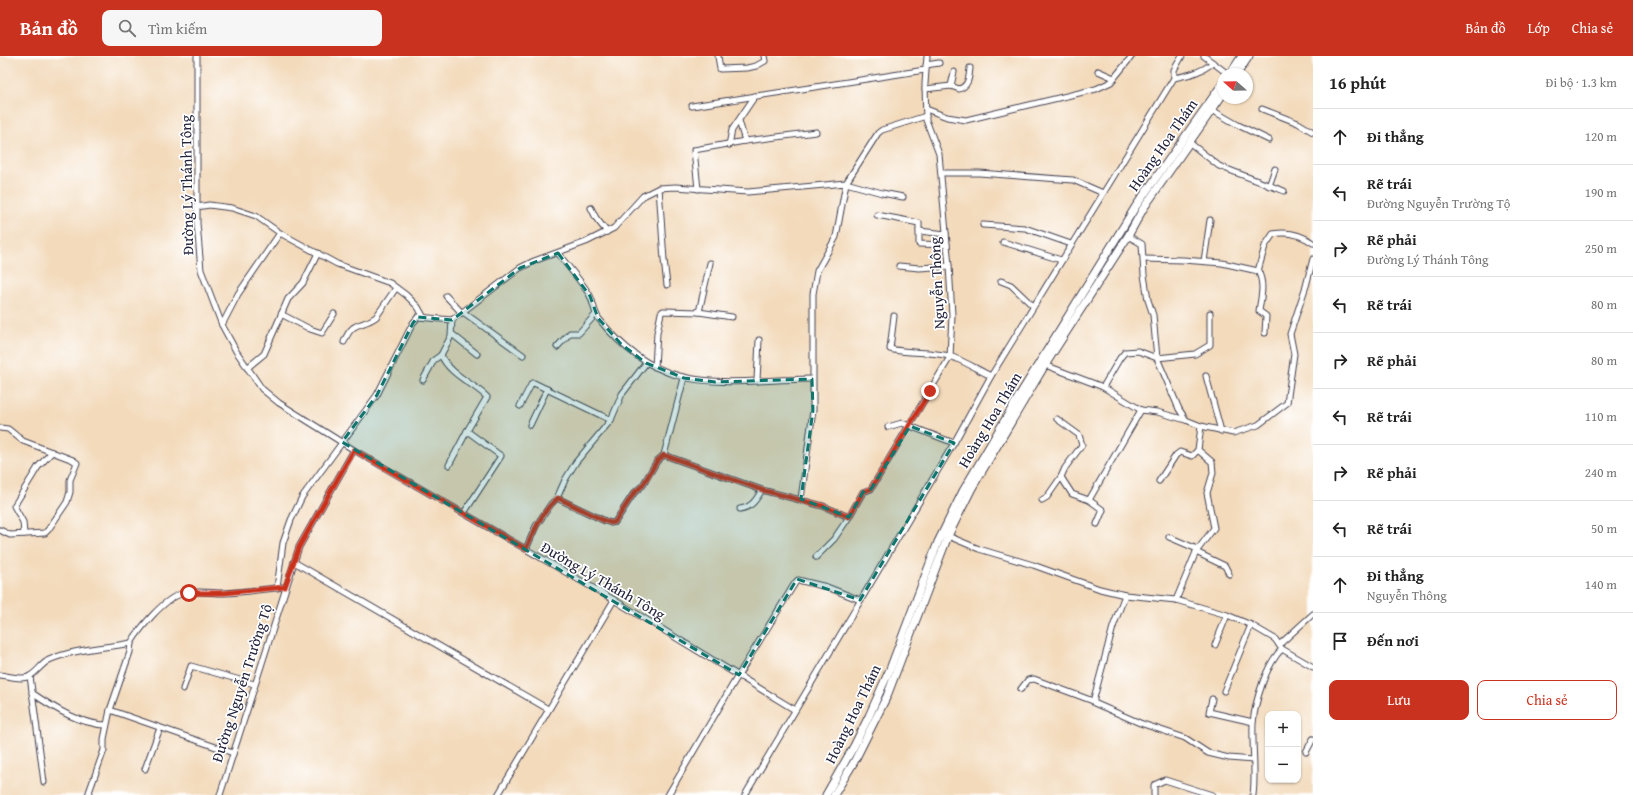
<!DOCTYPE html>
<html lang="vi">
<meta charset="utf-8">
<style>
:root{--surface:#fff;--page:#f6f6f6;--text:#222;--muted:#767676;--line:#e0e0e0;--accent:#c8321e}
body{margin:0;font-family:"Gentium Book Plus",serif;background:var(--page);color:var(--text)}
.controls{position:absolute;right:12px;bottom:12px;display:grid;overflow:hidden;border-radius:8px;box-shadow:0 1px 3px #0004}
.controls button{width:36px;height:36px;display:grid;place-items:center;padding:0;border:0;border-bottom:1px solid var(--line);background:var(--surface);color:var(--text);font:20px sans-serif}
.compass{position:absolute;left:1217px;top:12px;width:36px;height:36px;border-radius:50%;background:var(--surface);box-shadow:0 1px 3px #0004;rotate:290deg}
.stop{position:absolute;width:12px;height:12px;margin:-9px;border:3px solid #c8321e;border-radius:50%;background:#fff}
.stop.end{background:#c8321e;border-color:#fff;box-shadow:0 1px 4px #0008}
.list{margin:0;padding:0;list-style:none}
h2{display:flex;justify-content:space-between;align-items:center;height:52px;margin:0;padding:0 16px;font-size:17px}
h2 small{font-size:13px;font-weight:400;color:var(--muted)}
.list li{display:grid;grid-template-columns:26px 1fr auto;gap:12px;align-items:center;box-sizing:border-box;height:56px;padding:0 16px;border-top:1px solid var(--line)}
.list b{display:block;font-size:15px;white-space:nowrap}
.list p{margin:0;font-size:13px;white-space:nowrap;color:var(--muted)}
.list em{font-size:13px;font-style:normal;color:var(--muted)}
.actions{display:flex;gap:8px;padding:12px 16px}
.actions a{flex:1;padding:9px 0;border:1px solid var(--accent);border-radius:8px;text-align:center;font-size:14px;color:var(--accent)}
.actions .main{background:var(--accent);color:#fff}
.icon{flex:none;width:22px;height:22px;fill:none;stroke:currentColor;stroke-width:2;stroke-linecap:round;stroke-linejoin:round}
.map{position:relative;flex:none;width:1313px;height:739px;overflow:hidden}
header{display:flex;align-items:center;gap:24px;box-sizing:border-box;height:56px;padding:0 20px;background:var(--accent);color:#fff}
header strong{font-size:19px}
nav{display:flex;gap:22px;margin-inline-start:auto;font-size:14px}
.search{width:280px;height:36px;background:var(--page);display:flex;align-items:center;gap:10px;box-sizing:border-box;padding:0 14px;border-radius:8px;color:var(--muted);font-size:15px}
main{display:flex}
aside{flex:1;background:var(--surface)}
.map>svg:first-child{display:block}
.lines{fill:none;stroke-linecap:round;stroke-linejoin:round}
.minor-casing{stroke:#413e4e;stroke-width:7}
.major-casing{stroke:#413e4e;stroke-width:9}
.minor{stroke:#fff;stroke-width:5}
.major{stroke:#fff;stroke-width:7}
.route{stroke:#c8321e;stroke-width:5}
.marked{fill:#0f766e;fill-opacity:0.2;stroke:#0f766e;stroke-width:3;stroke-dasharray:8 5;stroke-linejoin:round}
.labels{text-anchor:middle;stroke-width:3.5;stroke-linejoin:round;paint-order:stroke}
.street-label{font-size:15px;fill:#22223b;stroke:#fff}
</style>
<header>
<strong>Bản đồ</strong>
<div class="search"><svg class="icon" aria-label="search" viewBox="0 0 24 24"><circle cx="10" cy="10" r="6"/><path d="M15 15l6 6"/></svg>Tìm kiếm</div>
<nav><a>Bản đồ</a><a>Lớp</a><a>Chia sẻ</a></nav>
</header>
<main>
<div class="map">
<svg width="1313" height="739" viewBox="0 0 1313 739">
<rect width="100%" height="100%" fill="#fff"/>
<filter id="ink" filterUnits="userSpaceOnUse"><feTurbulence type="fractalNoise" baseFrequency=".025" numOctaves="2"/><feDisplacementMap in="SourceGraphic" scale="8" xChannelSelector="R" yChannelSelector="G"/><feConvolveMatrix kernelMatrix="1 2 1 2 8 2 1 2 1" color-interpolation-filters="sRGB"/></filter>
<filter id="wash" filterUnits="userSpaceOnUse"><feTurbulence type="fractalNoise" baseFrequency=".012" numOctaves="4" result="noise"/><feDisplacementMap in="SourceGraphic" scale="16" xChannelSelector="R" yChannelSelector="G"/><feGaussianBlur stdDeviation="0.9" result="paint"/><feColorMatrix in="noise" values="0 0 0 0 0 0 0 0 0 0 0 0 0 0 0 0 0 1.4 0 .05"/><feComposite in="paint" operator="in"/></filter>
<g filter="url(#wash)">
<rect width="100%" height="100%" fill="#f3dabb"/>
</g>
<g filter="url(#ink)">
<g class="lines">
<g class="minor-casing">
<g id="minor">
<path d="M197,0V167L201,214L222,269L236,295L262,333L279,347L354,394L614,544L795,654"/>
<path d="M718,0L720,13L747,12L756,10L765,5L764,0"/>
<path d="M1204,0L1228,18"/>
<path d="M926,9L939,7"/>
<path d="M1098,15L1114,22"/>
<path d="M1174,22C1190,19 1201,16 1213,7"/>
<path d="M951,30L954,16"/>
<path d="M925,33L951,30L959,33C969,30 969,21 970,12"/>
<path d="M692,50L925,14"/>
<path d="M926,53L947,61L966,64L1096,33L1111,26L1132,0"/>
<path d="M1262,53L1298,67L1313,76"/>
<path d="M1212,54L1238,69L1269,84"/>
<path d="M739,65L745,85"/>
<path d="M1190,87L1219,110L1284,135"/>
<path d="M729,89L732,74L755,40"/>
<path d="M941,117H979L1073,124L1103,137"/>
<path d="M1269,130L1275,113"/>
<path d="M659,132L664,204L667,229"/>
<path d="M698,133L694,94L745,85L816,76"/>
<path d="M197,151L209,149L232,152L256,160L280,177L337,208L390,227L406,239L418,251L423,260"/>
<path d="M591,152L596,162L607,176"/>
<path d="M877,159L919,167V188L947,189"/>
<path d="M983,169L1025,172L1071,188"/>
<path d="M919,175L946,178"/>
<path d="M1128,180L1142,188L1144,219L1148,244L1153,259L1157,302L1179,353L1186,364"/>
<path d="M1003,186L1061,204"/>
<path d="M558,197C568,211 580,224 589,238C594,246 593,255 599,263C663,343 721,324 812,323"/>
<path d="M1144,203L1183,204L1222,207L1258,215C1265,228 1261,241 1259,255L1266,260L1265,277"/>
<path d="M1204,205L1210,164"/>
<path d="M899,210L919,212L949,210"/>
<path d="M1258,215L1265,190L1273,178C1288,175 1302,179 1313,187"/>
<path d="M1001,225L1011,229L1033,250"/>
<path d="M446,240L462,257"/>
<path d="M463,256L523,299"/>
<path d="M699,256L710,207"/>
<path d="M281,258L310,273L322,277L334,258"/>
<path d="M894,260L890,293C910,298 929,295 949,300C963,304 978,314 991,320"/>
<path d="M452,264L451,280L441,299C450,319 473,327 487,341L467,375L501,400L464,457"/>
<path d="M222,269L238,238L280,177"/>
<path d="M452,278L477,298"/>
<path d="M344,286C353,263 361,272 376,261L396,232"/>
<path d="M557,291L570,277H579L596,258"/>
<path d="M1045,309L1103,331L1141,354L1157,356L1186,364L1201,370L1233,377L1258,369L1287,347L1294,298L1290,278L1306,230L1313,203"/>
<path d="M655,311L657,277L661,257L663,255L699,256L732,261"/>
<path d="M247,312L264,298L288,243L303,227L318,197"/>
<path d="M1206,320L1221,375"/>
<path d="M423,324L434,304L441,299"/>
<path d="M757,325L759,284"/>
<path d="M1103,331L1120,302L1125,296L1138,295L1157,302L1195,298L1210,289V257"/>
<path d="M520,350L532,327H534L611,364"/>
<path d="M1057,363L1079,379L1082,389L1065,412L1061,421L1072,438L1089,444L1141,354"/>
<path d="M530,369L547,333"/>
<path d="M888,371L902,367L954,387"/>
<path d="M0,372L8,373L23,385L73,404L77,407L70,424V436L67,446L48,474L45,477L10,479L0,474"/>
<path d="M664,399L762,434L823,450L849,461L863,436L871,433L950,301L952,259L949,210L939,98L926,64L925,28L927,0"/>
<path d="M449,409L467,375"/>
<path d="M1159,425L1176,399L1180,396L1192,400L1198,394"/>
<path d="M557,442L605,465L611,467L615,466L634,437L643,429L657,405L664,399L684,322"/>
<path d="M801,443L813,354V238L817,215L836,181L846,127L882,137L903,141"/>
<path d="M1042,444L1047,441L1061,421"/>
<path d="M1089,444L1103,454L1097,468"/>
<path d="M740,453C752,451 756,444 762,434"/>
<path d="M24,478L23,466L14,450L38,411L52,396"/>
<path d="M948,480L979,493L1033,509L1100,533L1125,539L1176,544L1227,559L1251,569L1275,583L1282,593L1313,611"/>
<path d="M1169,481L1197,493"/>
<path d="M526,493L536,470L551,448L557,442L565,424L576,406L611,364L622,338L646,307"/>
<path d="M1196,496L1225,510L1229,518"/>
<path d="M816,501L834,483L849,461"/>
<path d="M294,506L548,653"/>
<path d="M277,532L283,487L291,464L302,441L377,339L413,267L418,261L452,264L520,212L534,205L586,186L614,172L643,140L659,132L675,131L748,136L846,127L878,77L882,74L926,60"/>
<path d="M1125,539L1113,571L1094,642V647L1140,667L1185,682L1208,697L1229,702L1253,704"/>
<path d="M1176,544L1196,496L1214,472L1207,437L1213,417L1212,406L1198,394L1201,370"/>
<path d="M1215,589L1227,559"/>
<path d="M1279,589L1313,558"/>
<path d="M0,619C9,620 19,624 28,621C36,618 41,608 49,604C74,593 105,592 131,587C140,572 164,543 181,538C195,534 210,537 224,537C244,536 265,533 285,531"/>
<path d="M30,620L44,726"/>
<path d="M183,633L191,610L254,628"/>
<path d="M1021,633L1028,624L1034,623L1093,645"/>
<path d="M1224,635L1251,569"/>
<path d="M32,637C54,652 79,668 106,669"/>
<path d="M1212,643L1209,656L1253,666"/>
<path d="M110,654L233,697"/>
<path d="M1306,696L1313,683"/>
<path d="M145,713L160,672"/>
<path d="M88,739L104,694V683L110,654L130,596L131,587"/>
<path d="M220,739L299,491L354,394"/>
<path d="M498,739L614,544"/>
<path d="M668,739L733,628L795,527L798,524L802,525L827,531L860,544"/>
<path d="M745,739L954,387L991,320L1174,22V14L1182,0"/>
<path d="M1154,739V729L1165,724L1212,739"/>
<path d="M1253,739C1256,715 1252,691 1253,667C1255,646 1266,608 1282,593"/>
</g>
</g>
<g class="major-casing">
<g id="major">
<path d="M1230,18L1242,0"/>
<path d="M1237,18L1249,0"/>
<path d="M826,739L854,690L869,660L890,613L938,486L963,435L1022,335L1136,150L1223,27"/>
<path d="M834,739L854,706L887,640L948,480L972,432L1045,309L1128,180L1143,153L1223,38"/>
</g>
</g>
<use href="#minor" class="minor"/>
<use href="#major" class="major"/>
</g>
</g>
<g class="lines" filter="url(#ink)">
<path class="route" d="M189,537H224L285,531L299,491L354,394L526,493C534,475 542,455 558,442L605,465L611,467L615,466L634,437L643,429L657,405L664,399L762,434L823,450L849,461L863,436L871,433L930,335"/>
</g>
<path class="marked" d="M558,197L590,240L598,262L621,288L646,307L684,322L715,326L812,323L813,354L801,443L849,461L863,436L871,433L910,370L954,387L860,544L797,523L739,619L342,386L377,339L413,267L418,261L452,264L520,212Z"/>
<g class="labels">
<g class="street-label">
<text transform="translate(1163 89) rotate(-55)" y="5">Hoàng Hoa Thám</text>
<text transform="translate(187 129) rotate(-91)" y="5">Đường Lý Thánh Tông</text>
<text transform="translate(937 227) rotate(-93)" y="5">Nguyễn Thông</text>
<text transform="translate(990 364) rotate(-59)" y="5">Hoàng Hoa Thám</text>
<text transform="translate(603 525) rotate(30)" y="5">Đường Lý Thánh Tông</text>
<text transform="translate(242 627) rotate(-72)" y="5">Đường Nguyễn Trường Tộ</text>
<text transform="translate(853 658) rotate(-64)" y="5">Hoàng Hoa Thám</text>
</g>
</g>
</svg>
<div class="controls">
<button>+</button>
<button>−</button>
</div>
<svg class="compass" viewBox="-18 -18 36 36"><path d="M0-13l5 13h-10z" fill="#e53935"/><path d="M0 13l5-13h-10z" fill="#767676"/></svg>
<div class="stop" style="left:189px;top:537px"></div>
<div class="stop end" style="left:930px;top:335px"></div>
</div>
<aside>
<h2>16 phút<small>Đi bộ · 1.3 km</small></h2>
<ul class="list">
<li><svg class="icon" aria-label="ahead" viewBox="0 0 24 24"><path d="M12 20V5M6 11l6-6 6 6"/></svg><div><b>Đi thẳng</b></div><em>120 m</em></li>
<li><svg class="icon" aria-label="left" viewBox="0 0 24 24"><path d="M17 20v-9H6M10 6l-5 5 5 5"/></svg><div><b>Rẽ trái</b><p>Đường Nguyễn Trường Tộ</p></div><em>190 m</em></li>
<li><svg class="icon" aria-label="right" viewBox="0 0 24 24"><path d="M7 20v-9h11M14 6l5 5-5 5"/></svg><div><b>Rẽ phải</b><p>Đường Lý Thánh Tông</p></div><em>250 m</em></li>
<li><svg class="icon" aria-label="left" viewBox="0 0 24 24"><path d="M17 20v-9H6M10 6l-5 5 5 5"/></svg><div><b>Rẽ trái</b></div><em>80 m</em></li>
<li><svg class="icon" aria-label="right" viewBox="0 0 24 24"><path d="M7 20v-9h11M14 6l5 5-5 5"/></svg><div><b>Rẽ phải</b></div><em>80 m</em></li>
<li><svg class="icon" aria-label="left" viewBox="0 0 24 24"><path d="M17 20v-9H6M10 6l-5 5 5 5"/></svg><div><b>Rẽ trái</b></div><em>110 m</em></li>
<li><svg class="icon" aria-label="right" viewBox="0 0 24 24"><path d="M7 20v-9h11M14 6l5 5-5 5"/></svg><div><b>Rẽ phải</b></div><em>240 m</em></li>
<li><svg class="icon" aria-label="left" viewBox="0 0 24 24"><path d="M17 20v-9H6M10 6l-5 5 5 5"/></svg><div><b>Rẽ trái</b></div><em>50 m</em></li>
<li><svg class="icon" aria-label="ahead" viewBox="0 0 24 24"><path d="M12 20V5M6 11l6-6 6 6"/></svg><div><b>Đi thẳng</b><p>Nguyễn Thông</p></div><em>140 m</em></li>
<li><svg class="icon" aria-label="arrive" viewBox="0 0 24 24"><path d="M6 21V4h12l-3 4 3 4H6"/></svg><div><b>Đến nơi</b></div></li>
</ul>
<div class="actions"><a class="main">Lưu</a><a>Chia sẻ</a></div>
</aside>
</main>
